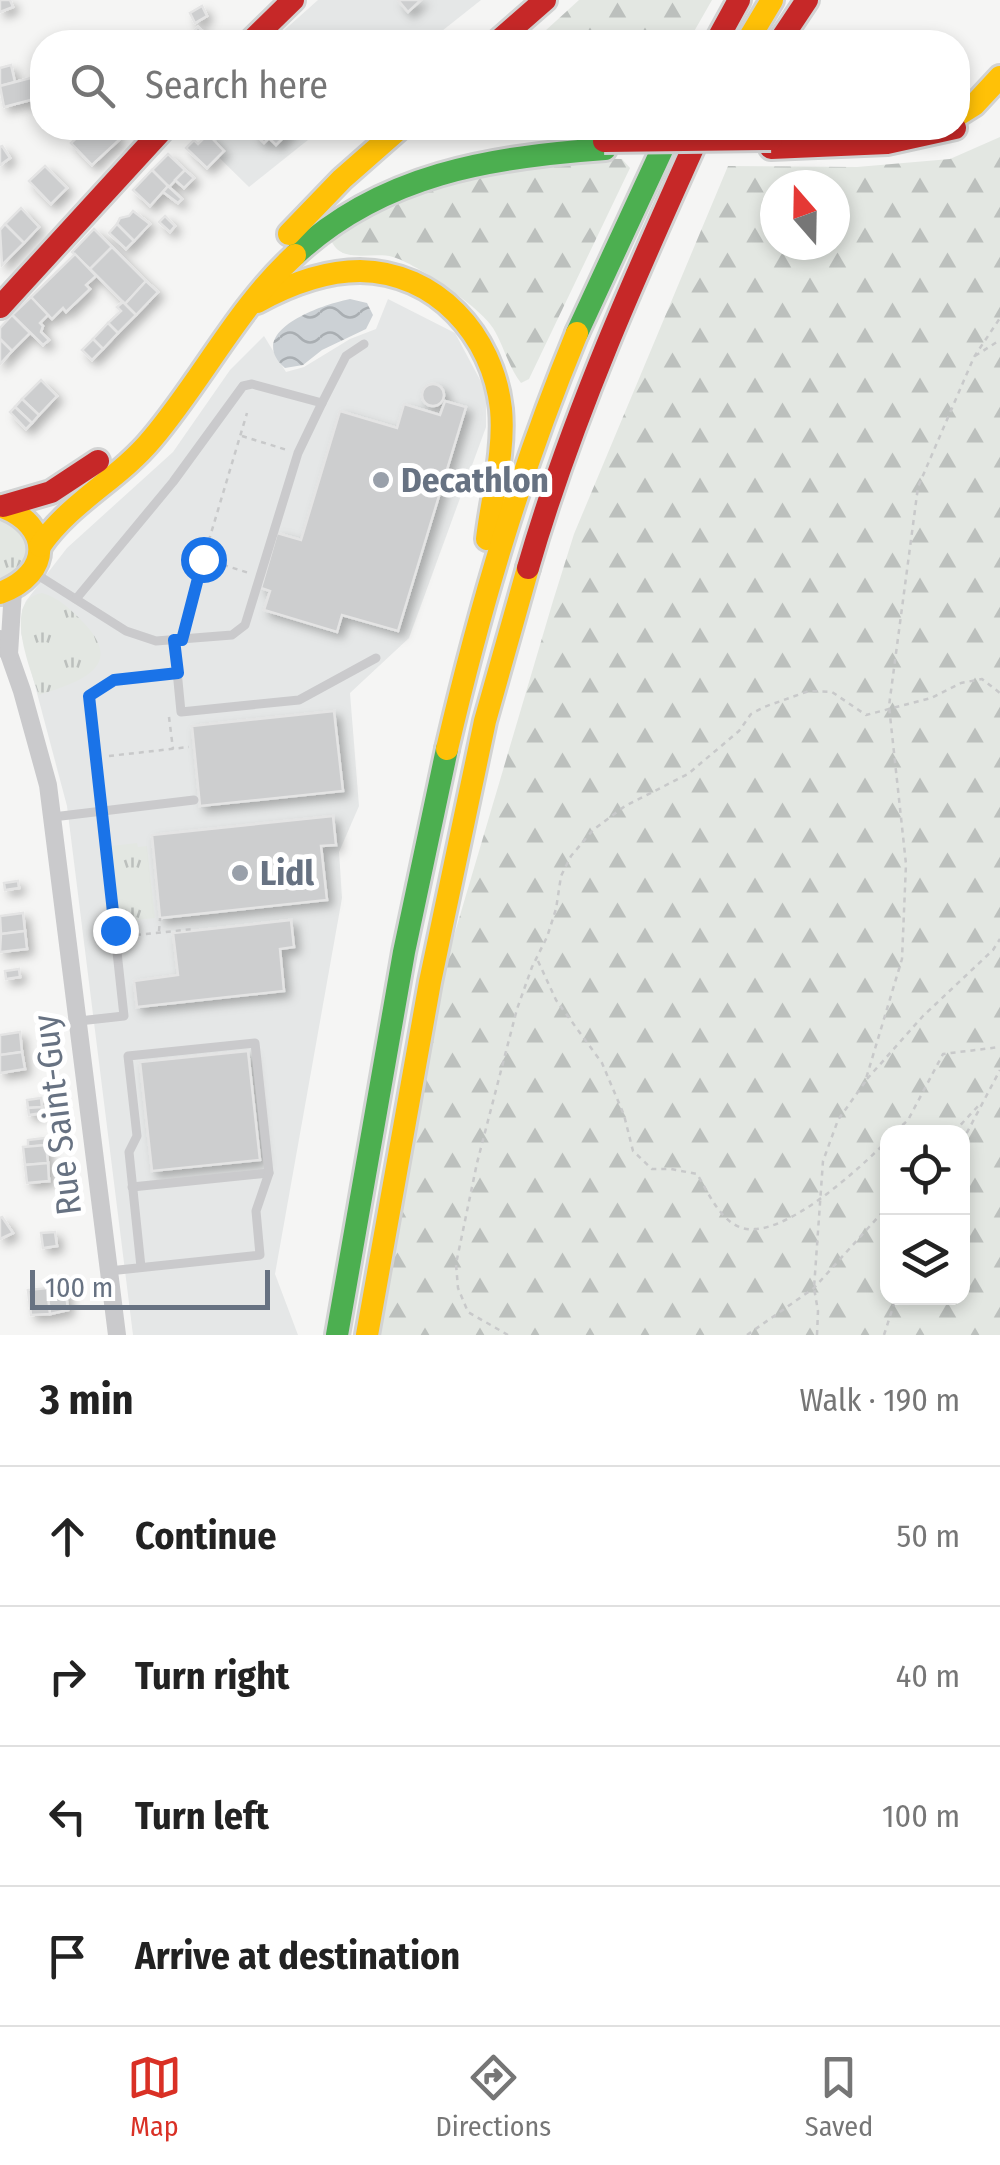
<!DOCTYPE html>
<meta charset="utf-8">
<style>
:root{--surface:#fff;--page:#f2f2f2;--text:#222;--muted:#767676;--line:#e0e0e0;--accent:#d93025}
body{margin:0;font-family:"Fira Sans Condensed",sans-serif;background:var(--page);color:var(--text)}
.controls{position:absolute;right:30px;bottom:30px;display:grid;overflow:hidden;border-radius:20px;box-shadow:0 5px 15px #0003}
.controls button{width:90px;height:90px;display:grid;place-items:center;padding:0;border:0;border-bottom:2px solid var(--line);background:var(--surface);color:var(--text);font:50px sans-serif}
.compass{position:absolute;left:760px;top:170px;width:90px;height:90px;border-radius:50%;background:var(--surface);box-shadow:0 5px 15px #0003;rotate:340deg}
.scale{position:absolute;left:30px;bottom:25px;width:240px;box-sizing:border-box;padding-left:10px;border:5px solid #677282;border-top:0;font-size:28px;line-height:35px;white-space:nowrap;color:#677282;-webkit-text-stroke:8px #fff;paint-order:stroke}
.stop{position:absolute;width:30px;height:30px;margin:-22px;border:8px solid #1a73e8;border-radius:50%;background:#fff}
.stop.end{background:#1a73e8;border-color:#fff;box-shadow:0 2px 10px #0008}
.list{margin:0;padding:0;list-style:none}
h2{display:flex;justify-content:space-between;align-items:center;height:130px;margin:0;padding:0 40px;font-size:42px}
h2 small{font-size:32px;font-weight:400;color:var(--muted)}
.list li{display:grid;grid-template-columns:65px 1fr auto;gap:30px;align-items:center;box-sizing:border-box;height:140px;padding:0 40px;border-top:2px solid var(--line)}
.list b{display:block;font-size:38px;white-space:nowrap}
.list em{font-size:32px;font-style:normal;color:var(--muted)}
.icon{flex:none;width:55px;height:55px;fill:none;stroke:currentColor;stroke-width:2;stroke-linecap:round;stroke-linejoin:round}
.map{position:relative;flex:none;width:1000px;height:1335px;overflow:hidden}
.search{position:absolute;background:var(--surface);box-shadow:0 5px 15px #0003;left:30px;right:30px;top:30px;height:110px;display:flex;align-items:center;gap:25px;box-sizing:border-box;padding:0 35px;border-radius:40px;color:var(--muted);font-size:38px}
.sheet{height:690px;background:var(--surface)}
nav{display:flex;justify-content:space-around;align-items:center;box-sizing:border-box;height:140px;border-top:2px solid var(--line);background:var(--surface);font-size:28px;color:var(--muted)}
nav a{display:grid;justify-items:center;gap:5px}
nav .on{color:var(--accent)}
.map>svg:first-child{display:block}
.built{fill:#e5e7e7}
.grass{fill:url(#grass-tufts)}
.forest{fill:url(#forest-firs);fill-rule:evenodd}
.water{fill:url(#water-waves)}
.building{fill:#cdcecf;stroke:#e4e4e4;stroke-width:2.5;filter:url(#shadow)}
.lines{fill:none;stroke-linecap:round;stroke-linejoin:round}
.fast-casing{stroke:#d2d3d3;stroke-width:28}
.slow-casing{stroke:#d2d3d3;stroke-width:28}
.jam-casing{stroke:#d2d3d3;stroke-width:28}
.path{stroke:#c8c9ca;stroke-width:2.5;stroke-dasharray:5 5;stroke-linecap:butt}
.lane{stroke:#cacacc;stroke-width:9}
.street{stroke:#cacacc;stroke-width:18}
.fast{stroke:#4caf50;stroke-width:22}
.slow{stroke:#ffc107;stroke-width:22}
.jam{stroke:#c62828;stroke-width:22}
.jam-bridge-casing{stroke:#d1d1d2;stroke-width:28;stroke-linecap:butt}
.jam-bridge{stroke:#c62828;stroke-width:22}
.route{stroke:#1a73e8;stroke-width:12}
.poi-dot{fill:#99a0aa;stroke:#fff;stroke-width:4}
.labels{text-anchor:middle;stroke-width:10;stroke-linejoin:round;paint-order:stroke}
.poi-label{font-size:35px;font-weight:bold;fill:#677282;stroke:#fff;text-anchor:start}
.street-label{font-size:35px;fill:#677282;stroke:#fff}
</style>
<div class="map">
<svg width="1000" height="1335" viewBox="0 0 1000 1335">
<defs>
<pattern id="grass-tufts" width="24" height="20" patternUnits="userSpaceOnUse" patternTransform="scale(2.5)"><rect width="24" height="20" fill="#e3e7e2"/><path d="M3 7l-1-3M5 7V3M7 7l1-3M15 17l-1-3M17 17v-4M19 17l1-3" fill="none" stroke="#bcc0bd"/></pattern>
<pattern id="forest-firs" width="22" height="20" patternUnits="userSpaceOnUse" patternTransform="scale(2.5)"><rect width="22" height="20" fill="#e3e7e2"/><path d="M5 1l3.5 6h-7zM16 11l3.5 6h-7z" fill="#bcc0bd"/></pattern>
<pattern id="water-waves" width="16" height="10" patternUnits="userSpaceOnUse" patternTransform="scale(2.5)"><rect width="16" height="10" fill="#ccd1d5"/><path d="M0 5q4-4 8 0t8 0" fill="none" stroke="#a9aeb2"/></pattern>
<filter id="shadow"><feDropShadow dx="5.5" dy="5.5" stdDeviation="5" flood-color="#0004"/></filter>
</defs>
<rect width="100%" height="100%" fill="#f5f5f4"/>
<g class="built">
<path d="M318,0H481L428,42H271Z"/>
<path d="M189,128H323L249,187Z"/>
<path d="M388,299L455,333L486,391V427L409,638L350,693L359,806L339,852L342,898L275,1274L298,1335H133L67,806L21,633L22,610L26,601L67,548L173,452L230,370L264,336L286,372L304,367L350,339L376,329Z"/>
</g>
<g class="grass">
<path d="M0,515L7,516L28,542L22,567L0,581Z"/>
<path d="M42,593C59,598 69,608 81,620C127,666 83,681 39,695C31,670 1,600 42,593Z"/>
<path d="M137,843L138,847L147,846L155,918L127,921L119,916L118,909L111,846Z"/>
</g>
<g class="forest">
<path d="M579,0H712L688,42H533Z"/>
<path d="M1000,137V1335H379L440,983L553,601L574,534L728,166L857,167L950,159ZM775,185H835V245H775ZM888,1132H962V1298H888Z"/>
<path d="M577,158L622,159L630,168L529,379L521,383C508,366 504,346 493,328C480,307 417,264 393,257C372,251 341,265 331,240L422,187Z"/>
</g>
<path class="water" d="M350,299L367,303L373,315L366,329L322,350L303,365L285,368C243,331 324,304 350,299Z"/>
<g class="building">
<path d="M0,0H10L13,7L0,12Z"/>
<path d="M398,0H421L408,12Z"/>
<path d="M202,6L207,16L195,23L190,13Z"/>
<path d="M198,27L214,42H200L191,34Z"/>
<path d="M11,65L15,82L0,86V68Z"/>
<path d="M42,75V97L4,107L0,86Z"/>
<path d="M87,128H114L116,130L112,133L119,140L92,165L71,143Z"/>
<path d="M262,128H293L276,145L269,138L264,143L255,134Z"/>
<path d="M208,134L224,151L207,168L186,148L194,140L198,144Z"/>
<path d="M2,146L10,158L0,165V147Z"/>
<path d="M168,154L185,170L169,187L152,170Z"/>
<path d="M45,166L67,188L51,204L29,181Z"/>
<path d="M152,170L168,186L150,206L133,190Z"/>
<path d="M185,170L194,178L184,188L175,180Z"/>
<path d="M168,186L182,199L178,203L163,192Z"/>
<path d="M21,208L39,227L24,243L5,224Z"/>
<path d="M133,211L150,224L134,241L117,224L120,218L129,216Z"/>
<path d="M165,216L175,226L170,232L159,222Z"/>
<path d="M5,224L24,243L2,265L0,230Z"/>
<path d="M117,224L134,241L126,249L109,233Z"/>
<path d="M94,229L112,247L90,269L72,252Z"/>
<path d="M112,247L146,281L125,304L90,269Z"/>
<path d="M75,254L96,276L86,285L90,289L66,312L63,308L52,319L31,297Z"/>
<path d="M146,281L158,292L136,315L125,304Z"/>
<path d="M31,297L48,315L40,323L43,326L41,332L49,340L43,345L12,315Z"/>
<path d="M123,302L136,315L118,333L108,323L121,311L117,307Z"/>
<path d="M12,315L30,333L12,351L0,339V328Z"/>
<path d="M108,323L118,333L103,349L93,339Z"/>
<path d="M0,339L12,351L0,364Z"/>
<path d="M93,339L103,349L92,360L82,350Z"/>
<path d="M41,380L57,396L39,415L22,399Z"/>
<circle cx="433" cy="395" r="11"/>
<path d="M22,399L39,415L32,423L15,407Z"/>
<path d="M445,401L466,407L398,631L342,615L337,632L264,610L270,591L261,588L277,533L301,540L340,411L397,428L404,404L440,415Z"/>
<path d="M15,407L32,423L26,429L10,412Z"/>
<path d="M334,711L343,791L200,806L192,726Z"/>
<path d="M333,816L336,845L321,846L327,900L160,918L152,835Z"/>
<path d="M18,881L19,888L5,890L4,883Z"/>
<path d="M23,913L25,931L1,934L0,916Z"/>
<path d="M291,920L294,947L280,949L284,991L137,1007L134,981L178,975L173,933Z"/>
<path d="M25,931L27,949L0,952L1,934Z"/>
<path d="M19,969L20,977L6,979L5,971Z"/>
<path d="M20,1032L22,1052L0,1055V1035Z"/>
<path d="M248,1051L260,1160L152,1171L140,1062Z"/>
<path d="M22,1052L25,1069L0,1073V1055Z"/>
<path d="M41,1098L42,1107L28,1108L27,1100Z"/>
<path d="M42,1107V1113L29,1115L28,1108Z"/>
<path d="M45,1138L46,1145L28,1147V1140Z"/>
<path d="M46,1145L48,1163L25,1165L23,1147Z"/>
<path d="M48,1163L49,1181L27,1183L25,1165Z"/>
<path d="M2,1217L13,1233L0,1239V1218Z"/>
<path d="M55,1232L57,1246L43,1248L41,1233Z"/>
<path d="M65,1286L68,1310L50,1314L47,1288Z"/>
<path d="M47,1288L50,1314L31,1315L28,1290Z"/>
</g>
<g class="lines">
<g class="fast-casing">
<g id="fast">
<path d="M295,255C382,174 491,157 605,149"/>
<path d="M577,333L672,128"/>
<path d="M337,1335L404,952L447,749"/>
</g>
</g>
<g class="slow-casing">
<g id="slow">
<path d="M747,42L772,0"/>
<path d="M958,115L974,105L1000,77"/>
<path d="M289,234L342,179L400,128"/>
<path d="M257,302C288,285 324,271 360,271C436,272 493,335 501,409C505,452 492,496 487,539"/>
<path d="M0,506C53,525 52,574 0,593"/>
<path d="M40,546C70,502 119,479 152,439C202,380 238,307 295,255"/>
<path d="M447,749C481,603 520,471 577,333"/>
<path d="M367,1335L430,982L485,721L528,568"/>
</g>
</g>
<g class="jam-casing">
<g id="jam">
<path d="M250,42L293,0"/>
<path d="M497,42L545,0"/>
<path d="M716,42L739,0"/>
<path d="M779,42L807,0"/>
<path d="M771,148L887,143L955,128"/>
<path d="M0,307L164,128"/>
<path d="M3,506L51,492L98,461"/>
<path d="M528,568C572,416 637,272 702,128"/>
</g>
</g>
<g class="path">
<path d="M975,356L1000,340"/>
<path d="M242,436L287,450"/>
<path d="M204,559L249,573"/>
<path d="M183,627L247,413"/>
<path d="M169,717L173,749"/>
<path d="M109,756L189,747"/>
<path d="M159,931L160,918"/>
<path d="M126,936L194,929"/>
<path d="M538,961L556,1000L602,1063L624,1115L633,1151L652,1169H671L697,1174C708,1192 720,1221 742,1228C783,1240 860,1168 888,1140"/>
<path d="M867,1079L923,1016L993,950L1000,939"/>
<path d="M895,1132L908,1120L943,1054L1000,1047"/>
<path d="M954,1132L980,1104"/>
<path d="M962,1142L1000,1070"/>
<path d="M508,1335L468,1312L458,1288L456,1264L477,1163L517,1009L532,967L547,937L556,909L561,876L571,856L593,830L625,806L688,774L739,731L751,714L764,707L809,691L832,692L866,715L931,698L961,683L982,679L1000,693"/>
<path d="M747,1335L814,1288L888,1206"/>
<path d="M817,1335L818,1311L814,1288L823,1161L838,1120L865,1082L902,959L906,864L889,706L918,487L974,357L1000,318"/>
<path d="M884,1335L896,1298"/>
</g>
<g class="lane">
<path d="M36,574L126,631L156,641L232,635L245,625L298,453L322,403"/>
<path d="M76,599L173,482L243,386L252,384L322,403L346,356L364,344"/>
<path d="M174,640L181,712L299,700L376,658"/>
<path d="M53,817L194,800"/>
<path d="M79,1021L124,1016L89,696L114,680L177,673"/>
<path d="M132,1187L269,1173"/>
<path d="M109,1271L260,1255L256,1211L269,1173L255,1043L128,1056L137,1136L129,1152L141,1267"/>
</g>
<g class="street">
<path d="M0,639L9,654L22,691L48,785L117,1335"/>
<path d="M9,654L13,590"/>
</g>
<use href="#fast" class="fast"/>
<use href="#slow" class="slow"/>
<use href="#jam" class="jam"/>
<g class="jam-bridge-casing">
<path id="jam-bridge" d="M604,141L771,139"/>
</g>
<use href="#jam-bridge" class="jam-bridge"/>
</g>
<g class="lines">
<path class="route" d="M115,930L89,696L114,680L178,673L174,640H182L203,559"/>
</g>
<g class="poi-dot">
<circle cx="381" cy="480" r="10"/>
<circle cx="240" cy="873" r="10"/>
</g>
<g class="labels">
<g class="poi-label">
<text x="401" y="492">Decathlon</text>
<text x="260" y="885">Lidl</text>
</g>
<g class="street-label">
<text transform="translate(57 1115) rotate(-97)" y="12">Rue Saint-Guy</text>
</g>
</g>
</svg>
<div class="controls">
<button><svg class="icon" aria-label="locate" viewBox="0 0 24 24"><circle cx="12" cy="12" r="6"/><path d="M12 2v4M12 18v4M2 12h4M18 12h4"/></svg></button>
<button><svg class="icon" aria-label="layers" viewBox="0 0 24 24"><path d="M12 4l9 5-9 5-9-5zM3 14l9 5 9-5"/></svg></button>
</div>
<svg class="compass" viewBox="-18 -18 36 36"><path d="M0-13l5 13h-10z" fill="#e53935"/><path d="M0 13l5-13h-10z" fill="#767676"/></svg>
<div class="scale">100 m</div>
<div class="stop" style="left:203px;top:559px"></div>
<div class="stop end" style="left:115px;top:930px"></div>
<div class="search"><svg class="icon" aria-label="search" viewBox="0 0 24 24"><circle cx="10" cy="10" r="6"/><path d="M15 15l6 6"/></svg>Search here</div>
</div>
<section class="sheet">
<h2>3 min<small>Walk · 190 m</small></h2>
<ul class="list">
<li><svg class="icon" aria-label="ahead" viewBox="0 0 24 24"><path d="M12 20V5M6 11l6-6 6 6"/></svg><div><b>Continue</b></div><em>50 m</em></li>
<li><svg class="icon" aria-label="right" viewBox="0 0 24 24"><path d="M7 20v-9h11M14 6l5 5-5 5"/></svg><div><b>Turn right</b></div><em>40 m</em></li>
<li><svg class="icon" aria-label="left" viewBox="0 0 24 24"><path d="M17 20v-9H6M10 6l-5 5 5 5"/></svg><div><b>Turn left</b></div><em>100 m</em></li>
<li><svg class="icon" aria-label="arrive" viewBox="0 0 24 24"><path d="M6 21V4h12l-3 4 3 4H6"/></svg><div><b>Arrive at destination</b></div></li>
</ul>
</section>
<nav>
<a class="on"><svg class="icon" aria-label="map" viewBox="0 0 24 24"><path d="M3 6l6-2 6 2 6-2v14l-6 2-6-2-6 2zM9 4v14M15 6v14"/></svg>Map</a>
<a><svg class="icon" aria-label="directions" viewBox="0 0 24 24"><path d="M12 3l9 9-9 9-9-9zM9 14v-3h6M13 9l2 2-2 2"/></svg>Directions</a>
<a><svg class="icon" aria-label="saved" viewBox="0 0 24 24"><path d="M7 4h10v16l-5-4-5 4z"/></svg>Saved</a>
</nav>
